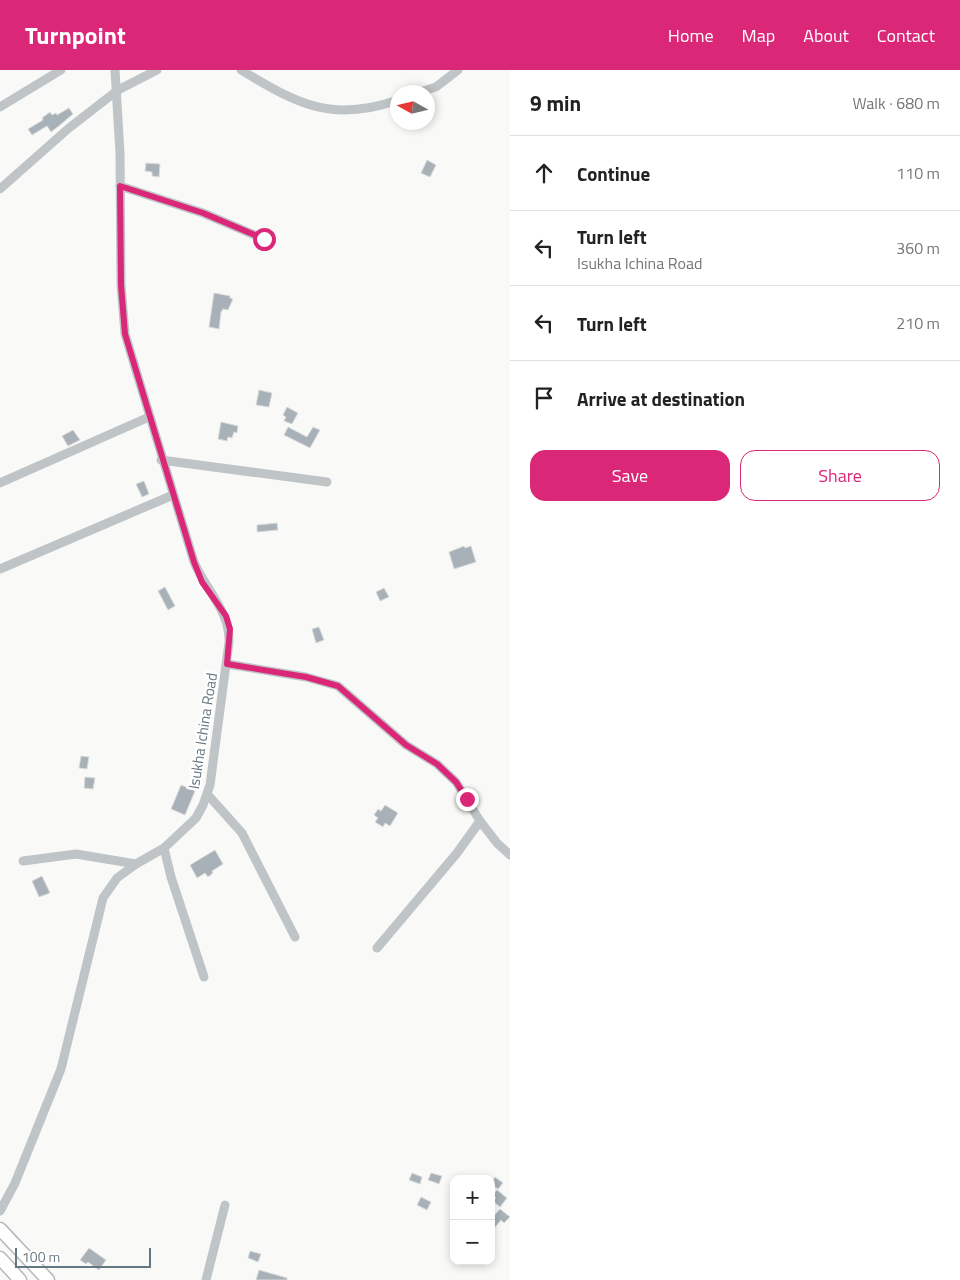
<!DOCTYPE html>
<meta charset="utf-8">
<style>
:root{--surface:#fff;--page:#f2f2f2;--text:#222;--muted:#767676;--line:#e0e0e0;--accent:#db2777}
body{margin:0;font-family:"Titillium Web",sans-serif;background:var(--page);color:var(--text)}
.controls{position:absolute;right:15px;bottom:15px;display:grid;overflow:hidden;border-radius:10px;box-shadow:0 2px 8px #0003}
.controls button{width:45px;height:45px;display:grid;place-items:center;padding:0;border:0;border-bottom:1px solid var(--line);background:var(--surface);color:var(--text);font:25px sans-serif}
.compass{position:absolute;left:390px;top:15px;width:45px;height:45px;border-radius:50%;background:var(--surface);box-shadow:0 2px 8px #0003;rotate:278deg}
.scale{position:absolute;left:15px;bottom:12px;width:136px;box-sizing:border-box;padding-left:5px;border:2px solid #667781;border-top:0;font-size:14px;line-height:18px;white-space:nowrap;color:#667781;-webkit-text-stroke:4px #fff;paint-order:stroke}
.stop{position:absolute;width:15px;height:15px;margin:-11px;border:4px solid #db2777;border-radius:50%;background:#fff}
.stop.end{background:#db2777;border-color:#fff;box-shadow:0 1px 5px #0008}
.list{margin:0;padding:0;list-style:none}
h2{display:flex;justify-content:space-between;align-items:center;height:65px;margin:0;padding:0 20px;font-size:21px}
h2 small{font-size:16px;font-weight:400;color:var(--muted)}
.list li{display:grid;grid-template-columns:32px 1fr auto;gap:15px;align-items:center;box-sizing:border-box;height:75px;padding:0 20px;border-top:1px solid var(--line)}
.list b{display:block;font-size:19px;white-space:nowrap}
.list p{margin:0;font-size:16px;white-space:nowrap;color:var(--muted)}
.list em{font-size:16px;font-style:normal;color:var(--muted)}
.actions{display:flex;gap:10px;padding:15px 20px}
.actions a{flex:1;padding:11px 0;border:1px solid var(--accent);border-radius:15px;text-align:center;font-size:18px;color:var(--accent)}
.actions .main{background:var(--accent);color:#fff}
.icon{flex:none;width:28px;height:28px;fill:none;stroke:currentColor;stroke-width:2;stroke-linecap:round;stroke-linejoin:round}
.map{position:relative;flex:none;width:510px;height:1210px;overflow:hidden}
header{display:flex;align-items:center;gap:30px;box-sizing:border-box;height:70px;padding:0 25px;background:var(--accent);color:#fff}
header strong{font-size:24px}
nav{display:flex;gap:28px;margin-inline-start:auto;font-size:18px}
main{display:flex}
aside{flex:1;background:var(--surface)}
.map>svg:first-child{display:block}
.building{fill:#a8b1b7;stroke:#dbdbda}
.lines{fill:none;stroke-linecap:round;stroke-linejoin:round}
.highway-casing{stroke:#b5b9bc;stroke-width:15}
.minor{stroke:#bfc4c7;stroke-width:9}
.highway{stroke:#fff;stroke-width:12}
.route{stroke:#db2777;stroke-width:6}
.labels{text-anchor:middle;stroke-width:5;stroke-linejoin:round;paint-order:stroke}
.street-label{font-size:15px;fill:#667781;stroke:#fff}
</style>
<header>
<strong>Turnpoint</strong>
<nav><a>Home</a><a>Map</a><a>About</a><a>Contact</a></nav>
</header>
<main>
<div class="map">
<svg width="510" height="1210" viewBox="0 0 510 1210">
<rect width="100%" height="100%" fill="#f9f9f8"/>
<g class="building">
<path d="M69,38L73,44L60,55L51,62L47,56L32,65L28,59L43,50L42,48L50,42L52,45L56,43L57,45Z"/>
<path d="M427,90L436,95L430,107L421,103Z"/>
<path d="M146,93L160,94L159,107L152,106V102L145,101Z"/>
<path d="M214,223L230,226V228L233,229L228,240L223,239L221,242L219,259L209,257Z"/>
<path d="M259,320L272,323L269,337L256,335Z"/>
<path d="M287,337L298,343L292,354L284,351L286,347L283,345Z"/>
<path d="M221,352L238,356L237,363L234,362L232,368L228,367L227,371L218,369Z"/>
<path d="M288,357L307,367L313,357L320,360L310,378L284,365Z"/>
<path d="M73,360L80,370L68,376L62,366Z"/>
<path d="M144,411L149,424L142,427L136,414Z"/>
<path d="M277,453L278,460L257,462V455Z"/>
<path d="M464,476L465,478L471,476L476,492L454,499L449,482Z"/>
<path d="M165,517L175,536L168,540L158,521Z"/>
<path d="M384,518L389,527L380,531L376,522Z"/>
<path d="M319,557L324,570L316,573L312,559Z"/>
<path d="M81,686L89,687L87,699L79,698Z"/>
<path d="M85,707L95,708L93,719L84,718Z"/>
<path d="M181,715L195,721L185,745L171,739Z"/>
<path d="M385,735L398,743L390,756L385,753L383,757L375,752L378,748L374,745L378,739L381,741Z"/>
<path d="M215,780L223,794L212,801L213,803L208,807L205,803L197,808L190,795Z"/>
<path d="M42,806L50,823L39,827L32,811Z"/>
<path d="M412,1103L422,1107L420,1114L409,1110Z"/>
<path d="M431,1103L442,1106L439,1114L428,1110Z"/>
<path d="M495,1107L503,1113L498,1119L491,1114Z"/>
<path d="M497,1120L507,1128L500,1137L493,1131L496,1128L492,1126Z"/>
<path d="M421,1127L431,1132L427,1140L417,1135Z"/>
<path d="M500,1139L510,1147L504,1153L501,1150L491,1162V1149Z"/>
<path d="M89,1178L106,1190L99,1200L88,1192L86,1194L80,1190Z"/>
<path d="M250,1181L261,1184L258,1192L248,1188Z"/>
<path d="M259,1200L287,1208V1210H256Z"/>
</g>
<g class="lines">
<g class="highway-casing">
<g id="highway">
<path d="M0,1159L48,1210"/>
<path d="M0,1188L20,1210"/>
</g>
</g>
<g class="minor">
<path d="M241,0C297,34 332,53 398,30"/>
<path d="M420,22L436,17L458,0"/>
<path d="M0,37L61,0"/>
<path d="M120,116L203,143L264,169"/>
<path d="M0,119L69,58L118,20L157,0"/>
<path d="M161,390L327,412"/>
<path d="M0,413L149,347"/>
<path d="M0,499L173,425"/>
<path d="M227,594L306,607L338,616L406,675L437,694L456,712L480,751L497,773L510,785"/>
<path d="M208,725L242,763L295,867"/>
<path d="M164,778L171,807L204,907"/>
<path d="M23,791L76,784L136,794"/>
<path d="M377,878L457,783L480,751"/>
<path d="M0,1141L15,1113L61,999L103,828L117,808L136,794L164,778L196,748L203,735L210,715L229,572C230,541 206,520 194,492L125,264L121,215L120,83L115,0"/>
<path d="M206,1210L225,1135"/>
</g>
<use href="#highway" class="highway"/>
</g>
<g class="lines">
<path class="route" d="M264,169L203,143L120,116L121,215L125,264L194,492L202,512L226,546L230,559L227,594L306,607L338,616L406,675L437,694L456,712L467,729"/>
</g>
<g class="labels">
<g class="street-label">
<text transform="translate(203 661) rotate(-81)" y="5">Isukha Ichina Road</text>
</g>
</g>
</svg>
<div class="controls">
<button>+</button>
<button>−</button>
</div>
<svg class="compass" viewBox="-18 -18 36 36"><path d="M0-13l5 13h-10z" fill="#e53935"/><path d="M0 13l5-13h-10z" fill="#767676"/></svg>
<div class="scale">100 m</div>
<div class="stop" style="left:264px;top:169px"></div>
<div class="stop end" style="left:467px;top:729px"></div>
</div>
<aside>
<h2>9 min<small>Walk · 680 m</small></h2>
<ul class="list">
<li><svg class="icon" aria-label="ahead" viewBox="0 0 24 24"><path d="M12 20V5M6 11l6-6 6 6"/></svg><div><b>Continue</b></div><em>110 m</em></li>
<li><svg class="icon" aria-label="left" viewBox="0 0 24 24"><path d="M17 20v-9H6M10 6l-5 5 5 5"/></svg><div><b>Turn left</b><p>Isukha Ichina Road</p></div><em>360 m</em></li>
<li><svg class="icon" aria-label="left" viewBox="0 0 24 24"><path d="M17 20v-9H6M10 6l-5 5 5 5"/></svg><div><b>Turn left</b></div><em>210 m</em></li>
<li><svg class="icon" aria-label="arrive" viewBox="0 0 24 24"><path d="M6 21V4h12l-3 4 3 4H6"/></svg><div><b>Arrive at destination</b></div></li>
</ul>
<div class="actions"><a class="main">Save</a><a>Share</a></div>
</aside>
</main>
